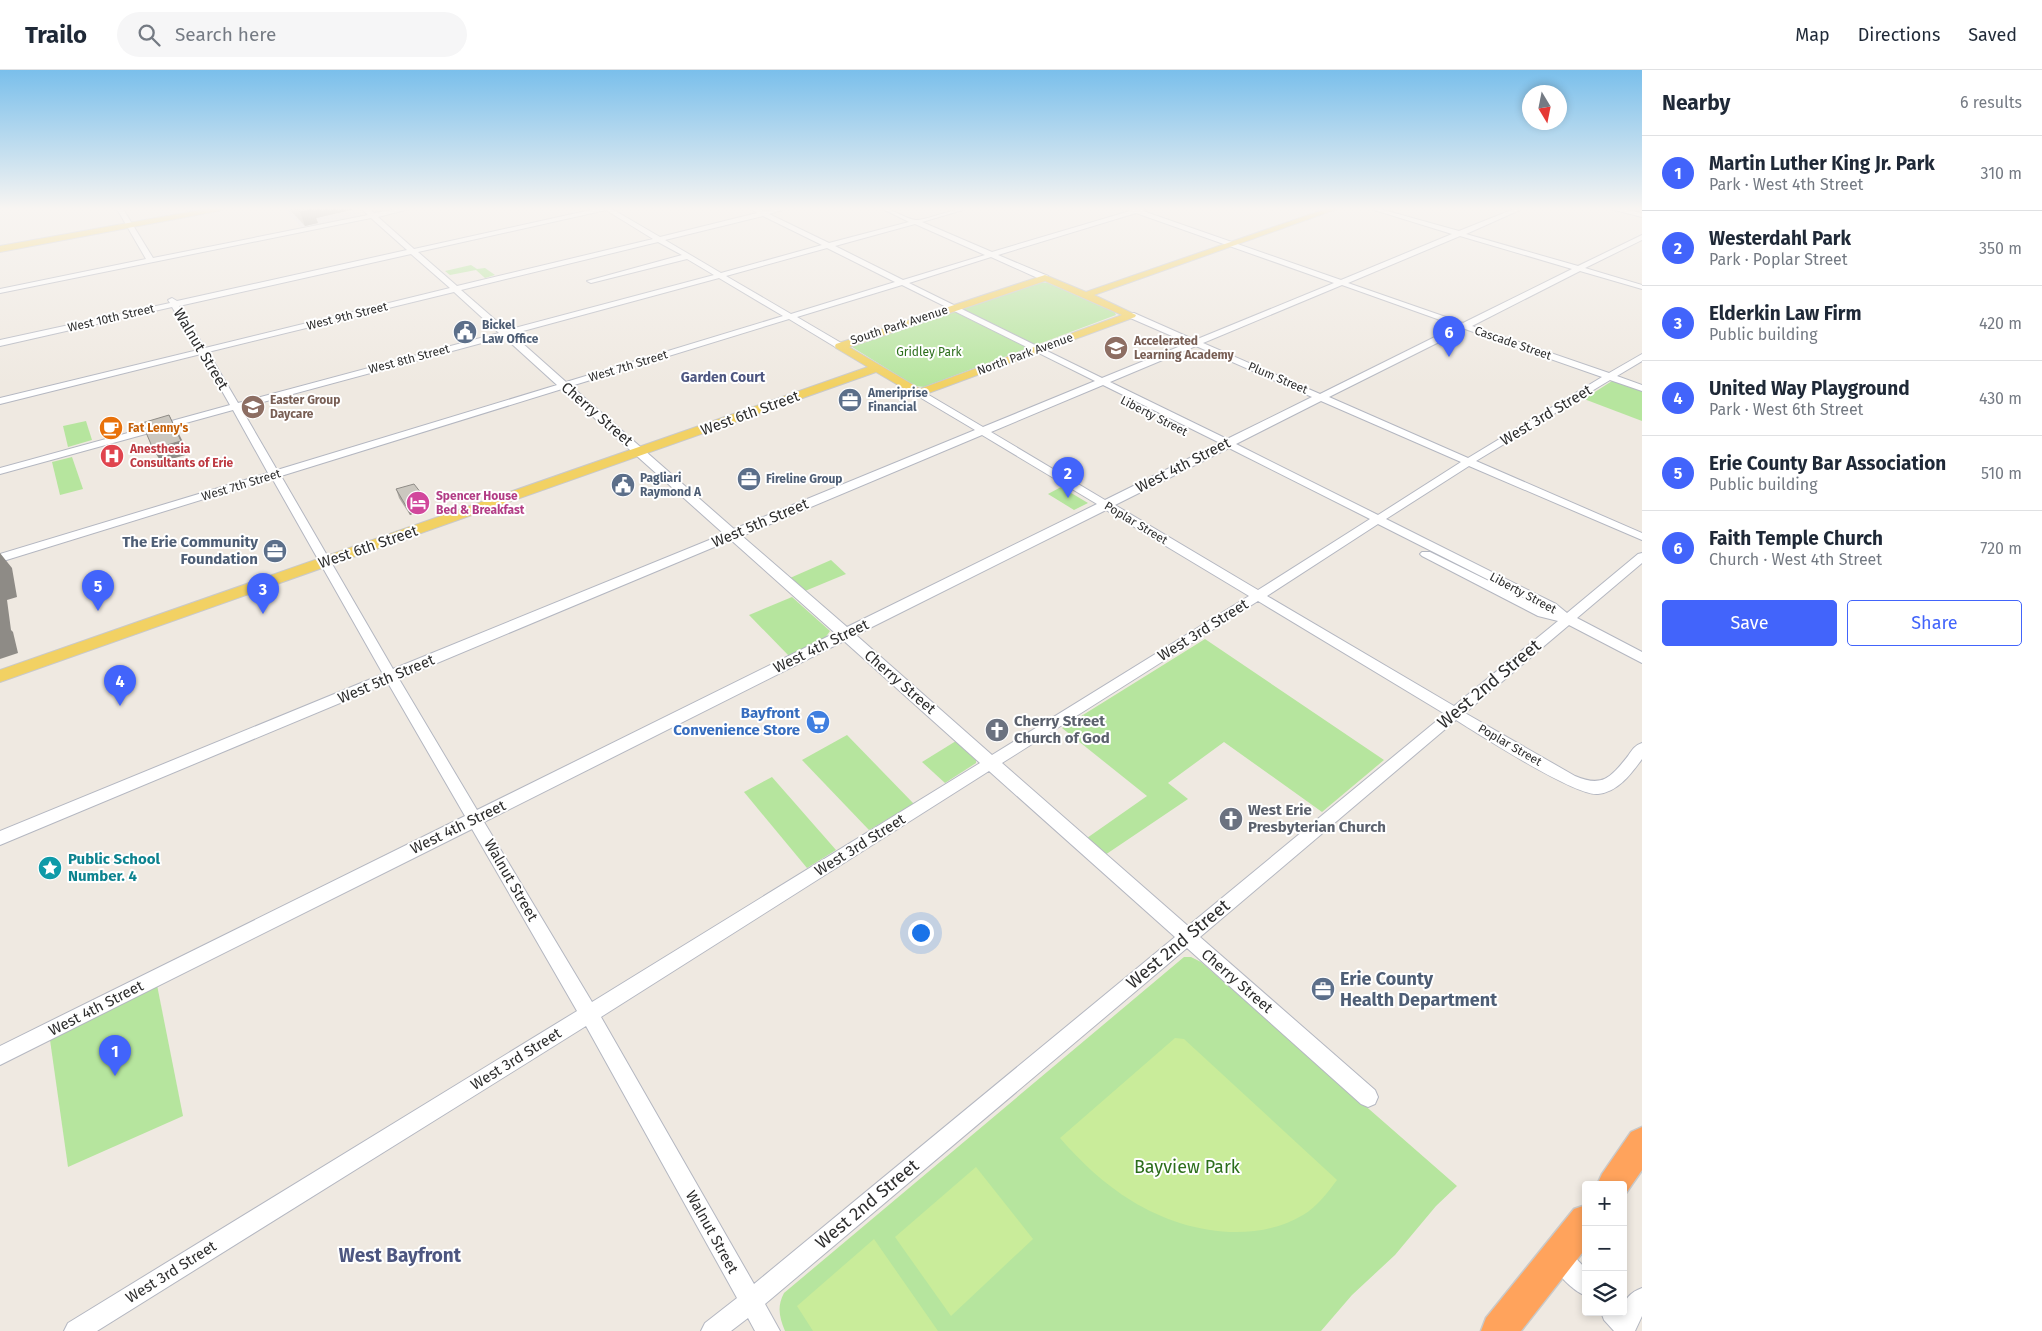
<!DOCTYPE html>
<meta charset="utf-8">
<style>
:root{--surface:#fff;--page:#f6f6f7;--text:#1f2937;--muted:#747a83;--line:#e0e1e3;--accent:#4264fb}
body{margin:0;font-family:"Fira Sans",sans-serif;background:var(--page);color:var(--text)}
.controls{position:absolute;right:15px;bottom:15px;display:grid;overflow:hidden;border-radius:5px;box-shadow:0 2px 8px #0003}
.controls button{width:45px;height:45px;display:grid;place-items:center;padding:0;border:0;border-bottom:1px solid var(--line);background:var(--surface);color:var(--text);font:25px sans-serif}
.compass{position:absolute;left:1522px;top:15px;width:45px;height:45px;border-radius:50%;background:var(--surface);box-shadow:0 2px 8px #0003;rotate:170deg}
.you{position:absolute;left:920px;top:862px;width:18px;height:18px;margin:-12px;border:4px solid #fff;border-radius:50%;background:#1a73e8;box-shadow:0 0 0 8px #1a73e833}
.badge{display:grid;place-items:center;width:32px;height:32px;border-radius:50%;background:var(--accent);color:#fff;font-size:16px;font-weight:700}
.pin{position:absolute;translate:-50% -41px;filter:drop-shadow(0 1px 2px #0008)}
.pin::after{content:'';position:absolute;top:26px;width:18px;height:15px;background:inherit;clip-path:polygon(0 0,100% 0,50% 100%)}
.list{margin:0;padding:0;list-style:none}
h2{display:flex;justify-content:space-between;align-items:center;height:65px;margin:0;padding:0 20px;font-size:21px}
h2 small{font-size:16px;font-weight:400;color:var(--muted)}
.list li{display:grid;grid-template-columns:32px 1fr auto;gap:15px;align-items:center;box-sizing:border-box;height:75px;padding:0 20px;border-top:1px solid var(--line)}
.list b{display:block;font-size:19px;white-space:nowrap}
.list p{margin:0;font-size:16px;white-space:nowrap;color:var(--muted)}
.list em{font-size:16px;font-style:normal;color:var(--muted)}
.actions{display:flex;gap:10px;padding:15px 20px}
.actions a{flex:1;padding:11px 0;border:1px solid var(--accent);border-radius:5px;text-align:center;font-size:18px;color:var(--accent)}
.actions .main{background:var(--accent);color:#fff}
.icon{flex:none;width:28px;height:28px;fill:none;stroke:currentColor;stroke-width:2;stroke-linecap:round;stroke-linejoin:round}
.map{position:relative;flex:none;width:1642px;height:1261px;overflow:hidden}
header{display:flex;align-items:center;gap:30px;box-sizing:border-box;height:70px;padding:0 25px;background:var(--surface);border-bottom:1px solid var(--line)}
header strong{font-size:24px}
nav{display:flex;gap:28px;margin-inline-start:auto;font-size:18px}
.search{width:350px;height:45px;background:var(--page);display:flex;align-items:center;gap:12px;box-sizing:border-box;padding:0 18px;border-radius:28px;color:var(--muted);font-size:19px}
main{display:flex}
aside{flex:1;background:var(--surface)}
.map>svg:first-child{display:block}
.industrial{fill:#e3e1e8}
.green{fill:#b6e59e}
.pitch{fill:#c9ec9a}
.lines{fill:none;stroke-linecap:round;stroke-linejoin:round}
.minor-casing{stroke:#b4b7c1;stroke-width:2}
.major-casing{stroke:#c9c9c9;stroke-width:2}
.highway-casing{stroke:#c9c9c9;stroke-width:3}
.minor{fill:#fff;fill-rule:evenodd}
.major{fill:#f2d163;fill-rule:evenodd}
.highway{fill:#ffa35c;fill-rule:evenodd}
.wall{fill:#afaba4}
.shaded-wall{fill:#8e8b86}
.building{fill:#cbc7bf;stroke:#8e8b86}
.labels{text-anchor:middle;stroke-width:4;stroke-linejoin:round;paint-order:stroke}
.far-street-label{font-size:12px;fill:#2e2e2e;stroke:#fff}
.far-service-label{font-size:12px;font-weight:bold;fill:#4e5e75;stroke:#fff;text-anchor:start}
.far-education-label{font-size:12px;font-weight:bold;fill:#785e54;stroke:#fff;text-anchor:start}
.far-park-label{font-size:12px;fill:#2c6e1b;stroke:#fff}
.far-food-label{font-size:12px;font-weight:bold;fill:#c56008;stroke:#fff;text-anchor:start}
.far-health-label{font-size:12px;font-weight:bold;fill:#be3a42;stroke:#fff;text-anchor:start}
.far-hotel-label{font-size:12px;font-weight:bold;fill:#b23c85;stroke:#fff;text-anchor:start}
.far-neighbourhood-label{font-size:14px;font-weight:bold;fill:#4d5680;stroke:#fff}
.street-label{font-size:15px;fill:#2e2e2e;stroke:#fff}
.service-label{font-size:15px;font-weight:bold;fill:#4e5e75;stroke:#fff;text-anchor:end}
.shop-label{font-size:15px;font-weight:bold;fill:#366cbe;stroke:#fff;text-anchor:end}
.worship-label{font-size:15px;font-weight:bold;fill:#5b616d;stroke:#fff;text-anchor:start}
.culture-label{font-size:15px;font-weight:bold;fill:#0d838f;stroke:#fff;text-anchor:start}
.near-street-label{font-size:18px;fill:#2e2e2e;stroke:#fff}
.near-service-label{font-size:18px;font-weight:bold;fill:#4e5e75;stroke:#fff;text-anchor:start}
.near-park-label{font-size:18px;fill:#2c6e1b;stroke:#fff}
.near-neighbourhood-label{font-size:19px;font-weight:bold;fill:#4d5680;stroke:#fff}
</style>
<header>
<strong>Trailo</strong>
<div class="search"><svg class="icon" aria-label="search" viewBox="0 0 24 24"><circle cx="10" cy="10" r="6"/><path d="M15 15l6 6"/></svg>Search here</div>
<nav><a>Map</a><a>Directions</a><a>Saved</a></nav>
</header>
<main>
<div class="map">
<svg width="1642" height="1261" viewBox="0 0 1642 1261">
<rect width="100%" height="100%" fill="#efe9e1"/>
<path class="industrial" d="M284,139H356L363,145L302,158Z"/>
<g class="green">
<path d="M471,195L477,199L485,198L495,205L485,208L476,200L450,205L445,201Z"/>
<path d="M1039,212L1049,213L1114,241L1116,245L924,317L915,316L852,277Z"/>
<path d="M1612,311L1642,321V351L1584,329Z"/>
<path d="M86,351L92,370L68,377L63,356Z"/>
<path d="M72,387L83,419L60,425L52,392Z"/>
<path d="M1061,417L1088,433L1074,440L1048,424Z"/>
<path d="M831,490L846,504L805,521L790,508Z"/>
<path d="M792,527L830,561L825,568L789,586L749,545Z"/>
<path d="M1205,569L1384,690L1322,742L1224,672L1168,713L1188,729L1105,785L1087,768L1147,726L1062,658Z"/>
<path d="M847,665L914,734L869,760L802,690Z"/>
<path d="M956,671L976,690V693L945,713L922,692Z"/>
<path d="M772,707L836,780L807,798L744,722Z"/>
<path d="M1184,887H1191L1201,892L1457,1116L1436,1136L1395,1185L1352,1225L1321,1261H785C779,1247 777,1236 784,1223Z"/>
<path d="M157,915L183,1046L68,1097L50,970Z"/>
</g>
<g class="pitch">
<path d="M1175,968L1184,969L1337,1110C1328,1122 1317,1137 1303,1145C1251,1176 1180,1161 1132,1131C1104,1114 1081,1092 1060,1068Z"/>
<path d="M976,1097L1033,1169L951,1246L895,1167Z"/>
<path d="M874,1169L938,1261H813L797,1236Z"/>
</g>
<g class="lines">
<g class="minor-casing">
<g id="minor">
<path d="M117,139H123L153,188L368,145L362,139H369L374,143L398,139H409L378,147L414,179L595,139H612L660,167L757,143L751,139H759L764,141L785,139L769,144L829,173L909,152L883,139C895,139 904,149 916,150C928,150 950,139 966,139L922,152L992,182L1130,141L1128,139H1145L1143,141L1341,210L1452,164L1371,139H1380L1459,161L1514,139H1522L1466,164L1578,196L1642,165V170L1585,198L1642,215V219L1580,201L1472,256L1609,303L1642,284V291L1617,306L1642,315V321L1610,310L1476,391L1642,463V470L1469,396L1386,449L1556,534L1567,543L1638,484L1642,483V493L1577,548L1642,582V593L1569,555L1465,643L1575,706C1603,718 1611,707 1628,686C1632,680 1635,675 1642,673V689C1631,704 1618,722 1598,724C1576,727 1480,665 1456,650L1200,867L1375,1020L1378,1027L1375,1034L1368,1037L1361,1034L1187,878L765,1234L780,1261H755L748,1248L731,1261H701L705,1253L737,1228L586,956L97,1261H64L68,1253L577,941L472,759L0,995V976L465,746L388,613L0,775V761L383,604L272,408L0,492V484L268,403L233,340L0,404V398L230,335L201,284L0,334V328L198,280L172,237L0,276V270L170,233L168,230L172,228L177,231L407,180L371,148L0,223V219L146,189ZM606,140L653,169L457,216L418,182ZM1136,143L1334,213L1195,270L1134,243H1128V247L1188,273L1102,308L909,213L991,187L1042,210H1048V206L998,185ZM763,146L822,175L721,203L665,170ZM915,154L985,185L903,210L835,176ZM1460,166L1572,199L1463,253L1348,213ZM658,172L682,185L587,211L591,213L687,189L714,205L507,260L461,220ZM827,178L895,212L791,244L726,206ZM411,184L450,218L205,278L179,236ZM719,208L783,246L566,312L512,264ZM902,215L1095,311L983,357L922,321H916V325L975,360L734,459L571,316L789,249L837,278H843V274L797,247ZM1342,215L1457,256L1320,324L1203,273ZM454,222L499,263L238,333L208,282ZM1465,259L1602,307L1468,388L1329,327ZM504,267L557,315L277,400L241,338ZM1196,276L1312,327L1227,369L1110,312ZM1103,315L1220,373L1105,430L991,362ZM562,319L724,464L393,599L281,406ZM1321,331L1461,392L1378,445L1236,374ZM982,365L1097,434L847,557L742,466ZM1229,378L1370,449L1258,520L1115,435ZM1106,440L1249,526L992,685L856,565ZM1378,454L1548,540L1430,482H1422L1420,484L1422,486L1538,546L1558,551L1454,636L1267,526ZM731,470L835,563L477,740L399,609ZM1258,531L1445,644L1188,856L1002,693ZM844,571L980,693L592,932L484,752ZM989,701L1175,867L754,1214L601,947Z"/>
<path d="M1611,139H1622L1642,143V147Z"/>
<path d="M1559,1176L1567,1179L1586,1199V1226C1571,1220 1554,1201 1548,1187L1551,1179Z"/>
<path d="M1642,1218V1246L1635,1261H1614L1604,1250L1601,1242H1623C1623,1229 1631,1222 1642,1218Z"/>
</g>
</g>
<g class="major-casing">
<g id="major">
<path d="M206,139H222L218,141L0,182V176Z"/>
<path d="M1326,139H1337L1094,225L1136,245L1135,247L923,325H915L876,302L0,612V600L868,297L836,278L835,276L836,274L1045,205L1086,222ZM1045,211L1122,245L920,319L849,277Z"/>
</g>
</g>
<g class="highway-casing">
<g id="highway">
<path d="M1642,1057V1100L1624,1126L1623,1115H1597L1602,1104L1631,1062Z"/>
<path d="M1586,1135V1178L1521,1261H1481L1486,1248L1574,1139Z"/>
</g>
</g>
<use href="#minor" class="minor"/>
<use href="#major" class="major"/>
<use href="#highway" class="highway"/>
</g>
<g class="wall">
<path d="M289,139H355L316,148L318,153L305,156Z"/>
<path d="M396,419L425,428L428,437L410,445L399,428Z"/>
</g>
<g class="shaded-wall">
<path d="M310,139H355L316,148L318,153L305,156L300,142Z"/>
<path d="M169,345L176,358L189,384L161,392L153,379Z"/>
<path d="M425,428L428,437L410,445L406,436Z"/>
<path d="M0,483L12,498L17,527L7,530L11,560L13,562L18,583L0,589Z"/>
</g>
<g class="building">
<path d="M297,139H313L300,142Z"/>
<path d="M169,345L181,371L153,379L142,353Z"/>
<path d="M414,414L425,428L406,436L396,419Z"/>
</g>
<linearGradient id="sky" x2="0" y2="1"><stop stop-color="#7abfeb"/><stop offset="0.44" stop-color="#f8f5f2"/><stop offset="1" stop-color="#f8f5f2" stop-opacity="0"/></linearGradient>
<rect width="1642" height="315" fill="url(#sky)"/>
<defs>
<g id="civic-disc" transform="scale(1.25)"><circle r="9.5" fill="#5c6f8a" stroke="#fff"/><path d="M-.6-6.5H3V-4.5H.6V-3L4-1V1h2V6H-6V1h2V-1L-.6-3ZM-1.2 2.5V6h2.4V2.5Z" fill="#fff"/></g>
<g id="school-disc" transform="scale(1.25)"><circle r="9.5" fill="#8d6e63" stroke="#fff"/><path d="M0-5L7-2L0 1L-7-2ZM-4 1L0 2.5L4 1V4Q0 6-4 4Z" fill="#fff"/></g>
<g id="office-disc" transform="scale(1.25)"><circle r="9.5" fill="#5c6f8a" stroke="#fff"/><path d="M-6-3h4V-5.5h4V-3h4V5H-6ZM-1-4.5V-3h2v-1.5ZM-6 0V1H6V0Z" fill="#fff"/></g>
<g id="cafe-disc" transform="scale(1.25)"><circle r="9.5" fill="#e8710a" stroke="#fff"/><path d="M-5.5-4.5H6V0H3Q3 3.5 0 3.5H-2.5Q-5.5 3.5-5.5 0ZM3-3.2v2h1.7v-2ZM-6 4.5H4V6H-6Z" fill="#fff"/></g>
<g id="hospital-disc" transform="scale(1.25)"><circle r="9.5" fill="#e0444e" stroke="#fff"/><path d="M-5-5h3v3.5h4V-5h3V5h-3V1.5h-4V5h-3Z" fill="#fff"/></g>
<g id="hotel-disc" transform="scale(1.25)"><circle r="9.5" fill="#d1479c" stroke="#fff"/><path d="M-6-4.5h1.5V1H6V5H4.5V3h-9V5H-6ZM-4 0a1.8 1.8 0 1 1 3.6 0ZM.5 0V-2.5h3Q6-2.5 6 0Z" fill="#fff"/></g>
<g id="supermarket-disc" transform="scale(1.25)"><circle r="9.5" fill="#3f7fe0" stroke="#fff"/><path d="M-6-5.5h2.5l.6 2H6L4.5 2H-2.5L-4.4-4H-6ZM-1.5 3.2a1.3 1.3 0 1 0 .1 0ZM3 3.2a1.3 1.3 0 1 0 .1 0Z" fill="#fff"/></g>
<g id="church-disc" transform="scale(1.25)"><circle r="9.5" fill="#6b7280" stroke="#fff"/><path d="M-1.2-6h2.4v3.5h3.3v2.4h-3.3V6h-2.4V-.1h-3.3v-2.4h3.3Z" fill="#fff"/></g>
<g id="sight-disc" transform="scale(1.25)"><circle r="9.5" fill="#0f9aa8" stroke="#fff"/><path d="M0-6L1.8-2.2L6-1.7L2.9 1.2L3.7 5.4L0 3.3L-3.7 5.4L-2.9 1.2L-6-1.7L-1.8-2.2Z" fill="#fff"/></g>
</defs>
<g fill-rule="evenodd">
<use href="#civic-disc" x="465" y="262"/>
<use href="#school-disc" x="1116" y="278"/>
<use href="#office-disc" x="850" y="330"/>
<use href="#school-disc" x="253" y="337"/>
<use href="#cafe-disc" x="111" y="358"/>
<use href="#hospital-disc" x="112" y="386"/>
<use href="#office-disc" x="749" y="409"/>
<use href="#civic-disc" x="623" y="415"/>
<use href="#hotel-disc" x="418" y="433"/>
<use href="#office-disc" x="275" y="481"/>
<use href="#supermarket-disc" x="818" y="652"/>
<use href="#church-disc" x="997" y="660"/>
<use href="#church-disc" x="1231" y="749"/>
<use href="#sight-disc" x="50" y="798"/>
<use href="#office-disc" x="1323" y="919"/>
</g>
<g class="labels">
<g class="far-street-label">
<text transform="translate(347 246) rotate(-14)" y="4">West 9th Street</text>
<text transform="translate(111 248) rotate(-13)" y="4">West 10th Street</text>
<text transform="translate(899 255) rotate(-18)" y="4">South Park Avenue</text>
<text transform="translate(1513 273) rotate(19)" y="4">Cascade Street</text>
<text transform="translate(1025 284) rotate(-20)" y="4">North Park Avenue</text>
<text transform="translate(409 289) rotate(-15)" y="4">West 8th Street</text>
<text transform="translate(628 296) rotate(-17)" y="4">West 7th Street</text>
<text transform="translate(1278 308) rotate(23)" y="4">Plum Street</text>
<text transform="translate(1154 346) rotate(27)" y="4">Liberty Street</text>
<text transform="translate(241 415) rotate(-17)" y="4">West 7th Street</text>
<text transform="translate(1136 453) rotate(31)" y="4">Poplar Street</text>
<text transform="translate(1523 523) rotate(28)" y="4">Liberty Street</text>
<text transform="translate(1510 675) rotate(30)" y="4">Poplar Street</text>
</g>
<g class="far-service-label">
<text x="482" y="259">Bickel<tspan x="482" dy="14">Law Office</tspan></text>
<text x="868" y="327">Ameriprise<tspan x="868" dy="14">Financial</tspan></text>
<text x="640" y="412">Pagliari<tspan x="640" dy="14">Raymond A</tspan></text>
<text x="766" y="413">Fireline Group</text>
</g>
<g class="far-education-label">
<text x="1134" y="275">Accelerated<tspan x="1134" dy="14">Learning Academy</tspan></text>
<text x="270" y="334">Easter Group<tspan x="270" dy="14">Daycare</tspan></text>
</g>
<g class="far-park-label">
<text x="929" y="286">Gridley Park</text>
</g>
<g class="far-food-label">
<text x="128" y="362">Fat Lenny's</text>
</g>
<g class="far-health-label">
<text x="130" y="383">Anesthesia<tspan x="130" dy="14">Consultants of Erie</tspan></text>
</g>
<g class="far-hotel-label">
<text x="436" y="430">Spencer House<tspan x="436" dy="14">Bed &amp; Breakfast</tspan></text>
</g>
<g class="far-neighbourhood-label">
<text x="723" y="312">Garden Court</text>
</g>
<g class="street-label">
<text transform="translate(201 279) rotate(59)" y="5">Walnut Street</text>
<text transform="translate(750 343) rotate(-20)" y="5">West 6th Street</text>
<text transform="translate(597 344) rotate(41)" y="5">Cherry Street</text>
<text transform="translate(1546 345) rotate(-31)" y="5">West 3rd Street</text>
<text transform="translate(1183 395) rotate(-27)" y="5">West 4th Street</text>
<text transform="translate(760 453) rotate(-23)" y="5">West 5th Street</text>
<text transform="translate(368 477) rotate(-19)" y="5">West 6th Street</text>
<text transform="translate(1203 560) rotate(-32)" y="5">West 3rd Street</text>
<text transform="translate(821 576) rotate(-26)" y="5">West 4th Street</text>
<text transform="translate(386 609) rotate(-23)" y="5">West 5th Street</text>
<text transform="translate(900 612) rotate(41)" y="5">Cherry Street</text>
<text transform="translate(458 757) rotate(-26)" y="5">West 4th Street</text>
<text transform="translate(860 775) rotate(-32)" y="5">West 3rd Street</text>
<text transform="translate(511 810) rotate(60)" y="5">Walnut Street</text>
<text transform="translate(1237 911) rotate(41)" y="5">Cherry Street</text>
<text transform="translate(96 938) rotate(-27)" y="5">West 4th Street</text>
<text transform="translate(516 989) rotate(-32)" y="5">West 3rd Street</text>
<text transform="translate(712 1162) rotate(61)" y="5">Walnut Street</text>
<text transform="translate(171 1202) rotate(-32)" y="5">West 3rd Street</text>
</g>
<g class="service-label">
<text x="258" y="477">The Erie Community<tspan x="258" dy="17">Foundation</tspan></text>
</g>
<g class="shop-label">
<text x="800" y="648">Bayfront<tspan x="800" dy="17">Convenience Store</tspan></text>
</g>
<g class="worship-label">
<text x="1014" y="656">Cherry Street<tspan x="1014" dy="17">Church of God</tspan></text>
<text x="1248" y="745">West Erie<tspan x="1248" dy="17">Presbyterian Church</tspan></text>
</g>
<g class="culture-label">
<text x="68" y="794">Public School<tspan x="68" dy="17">Number. 4</tspan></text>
</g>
<g class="near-street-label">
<text transform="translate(1489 614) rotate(-40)" y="6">West 2nd Street</text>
<text transform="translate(1178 874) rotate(-40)" y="6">West 2nd Street</text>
<text transform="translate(867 1134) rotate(-40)" y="6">West 2nd Street</text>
</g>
<g class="near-service-label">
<text x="1340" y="915">Erie County<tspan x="1340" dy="21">Health Department</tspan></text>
</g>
<g class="near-park-label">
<text x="1187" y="1103">Bayview Park</text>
</g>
<g class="near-neighbourhood-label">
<text x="400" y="1192">West Bayfront</text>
</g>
</g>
</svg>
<div class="controls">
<button>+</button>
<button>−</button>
<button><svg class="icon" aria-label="layers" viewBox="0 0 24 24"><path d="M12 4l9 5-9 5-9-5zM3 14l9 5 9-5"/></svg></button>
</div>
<svg class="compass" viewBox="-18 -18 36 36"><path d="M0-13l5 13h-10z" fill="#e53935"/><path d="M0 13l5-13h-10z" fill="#747a83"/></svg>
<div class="you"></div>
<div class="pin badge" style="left:115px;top:1006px">1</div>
<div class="pin badge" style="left:1068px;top:428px">2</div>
<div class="pin badge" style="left:263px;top:544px">3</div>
<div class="pin badge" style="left:120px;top:636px">4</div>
<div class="pin badge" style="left:98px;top:541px">5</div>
<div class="pin badge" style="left:1449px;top:287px">6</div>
</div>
<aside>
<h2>Nearby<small>6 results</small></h2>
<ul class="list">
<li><span class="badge">1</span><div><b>Martin Luther King Jr. Park</b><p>Park · West 4th Street</p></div><em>310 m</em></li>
<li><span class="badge">2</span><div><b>Westerdahl Park</b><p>Park · Poplar Street</p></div><em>350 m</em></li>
<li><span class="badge">3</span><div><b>Elderkin Law Firm</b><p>Public building</p></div><em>420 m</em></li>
<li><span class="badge">4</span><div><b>United Way Playground</b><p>Park · West 6th Street</p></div><em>430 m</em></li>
<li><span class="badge">5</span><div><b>Erie County Bar Association</b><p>Public building</p></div><em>510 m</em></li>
<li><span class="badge">6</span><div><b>Faith Temple Church</b><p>Church · West 4th Street</p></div><em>720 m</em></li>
</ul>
<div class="actions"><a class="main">Save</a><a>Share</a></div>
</aside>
</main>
